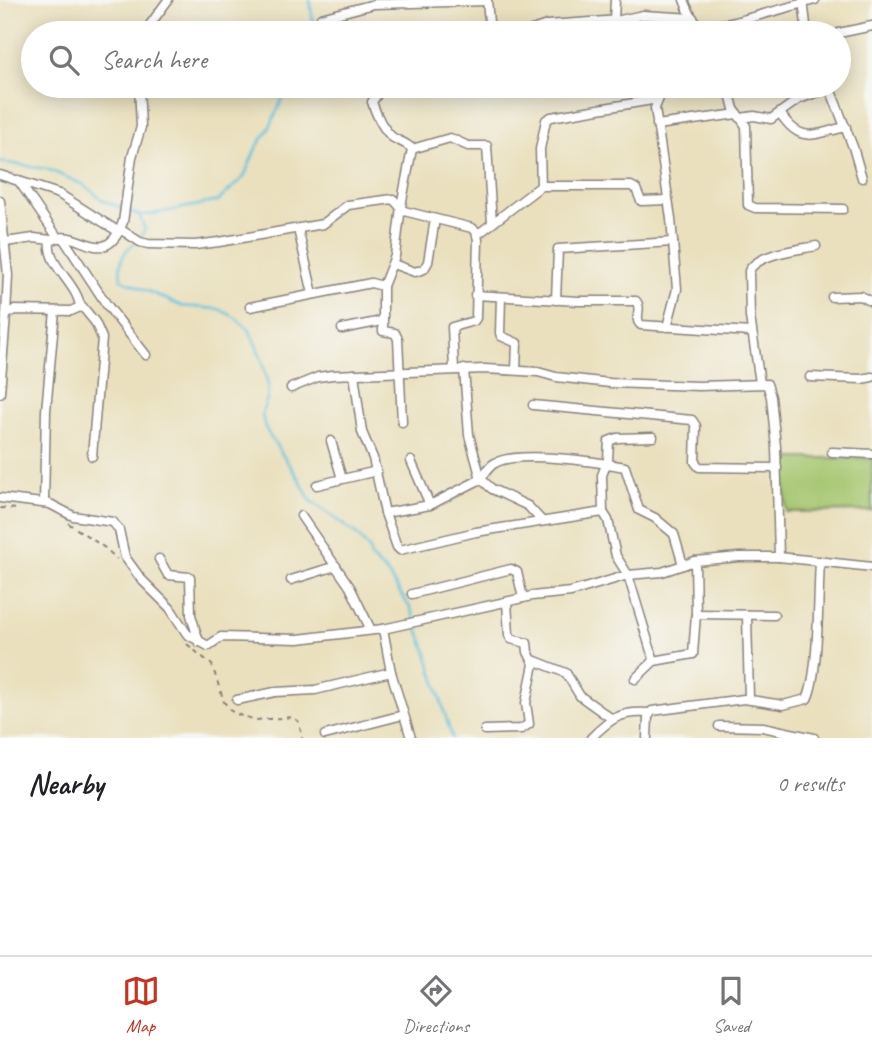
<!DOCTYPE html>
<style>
:root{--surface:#fff;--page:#f6f6f6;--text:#202124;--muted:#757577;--line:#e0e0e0;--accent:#c8321e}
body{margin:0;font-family:Caveat,sans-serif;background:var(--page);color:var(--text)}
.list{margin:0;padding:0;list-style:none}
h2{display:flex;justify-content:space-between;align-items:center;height:91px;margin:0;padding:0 28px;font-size:30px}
h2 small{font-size:23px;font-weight:400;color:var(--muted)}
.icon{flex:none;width:38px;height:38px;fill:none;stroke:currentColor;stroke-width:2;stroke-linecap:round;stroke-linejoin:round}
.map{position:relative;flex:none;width:872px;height:738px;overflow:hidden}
.search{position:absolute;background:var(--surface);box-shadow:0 4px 18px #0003;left:21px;right:21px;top:21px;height:77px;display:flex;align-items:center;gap:18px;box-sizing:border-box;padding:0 24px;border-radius:38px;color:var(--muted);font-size:26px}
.sheet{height:217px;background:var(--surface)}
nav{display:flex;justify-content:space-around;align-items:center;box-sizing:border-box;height:98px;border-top:2px solid var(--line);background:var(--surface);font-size:19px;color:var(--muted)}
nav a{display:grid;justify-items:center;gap:4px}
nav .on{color:var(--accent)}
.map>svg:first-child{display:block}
.green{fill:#a6c66f;stroke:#647455;stroke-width:2}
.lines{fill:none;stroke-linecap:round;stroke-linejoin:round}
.stream{stroke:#5dc1db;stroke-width:2.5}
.street-casing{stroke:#86817c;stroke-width:11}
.path{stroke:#86817c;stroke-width:2;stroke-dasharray:5 5;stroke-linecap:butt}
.street{stroke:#fff;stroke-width:8}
</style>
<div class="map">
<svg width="872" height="738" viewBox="0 0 872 738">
<rect width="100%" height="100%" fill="#f6f6f2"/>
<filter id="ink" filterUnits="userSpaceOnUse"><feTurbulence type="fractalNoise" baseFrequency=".0143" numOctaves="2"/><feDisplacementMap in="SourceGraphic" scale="14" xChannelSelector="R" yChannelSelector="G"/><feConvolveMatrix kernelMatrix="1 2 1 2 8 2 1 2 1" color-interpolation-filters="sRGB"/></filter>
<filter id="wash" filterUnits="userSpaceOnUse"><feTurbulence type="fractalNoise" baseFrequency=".00686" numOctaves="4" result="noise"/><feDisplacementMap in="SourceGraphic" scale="28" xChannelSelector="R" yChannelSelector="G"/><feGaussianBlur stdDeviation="1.57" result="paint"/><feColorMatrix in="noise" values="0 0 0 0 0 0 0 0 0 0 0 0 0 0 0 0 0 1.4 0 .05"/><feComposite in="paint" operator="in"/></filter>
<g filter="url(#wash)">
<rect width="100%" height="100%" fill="#eae0bd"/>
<path class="green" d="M783,458H872V511L786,512Z"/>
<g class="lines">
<g class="stream">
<path d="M306,33L313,23L310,0"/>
<path d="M0,162L47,169L84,185L104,201L139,215L154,214L218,201L244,177L256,148L269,129L288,86"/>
<path d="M139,215L145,229L140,239"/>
<path d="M135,243C121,253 119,262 121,279L181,306L219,309L236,318L250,331L261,357L268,385L267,399L262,413L264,425L269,435L299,479L310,500L356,534L369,549L371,558L387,573L411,609L428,656L452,738"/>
</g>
</g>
</g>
<g filter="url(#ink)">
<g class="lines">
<g class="street-casing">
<g id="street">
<path d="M487,0L490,33"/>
<path d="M684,0C688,9 692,22 701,26L731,23L815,0"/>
<path d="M803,0L807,33"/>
<path d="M321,18L374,4L487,1"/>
<path d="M614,20L615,0"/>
<path d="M144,33L168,0"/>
<path d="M523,33L547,25L620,20L643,15L693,18"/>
<path d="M839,33L872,26"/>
<path d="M395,86L379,92L372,102C376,114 383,129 392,137C399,142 406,142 412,149L401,206L395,256L383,286V331L395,333L398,339L402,422"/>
<path d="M728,86L734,109L746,126L748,205L755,208L843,209"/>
<path d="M829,86L853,147L862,178"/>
<path d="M780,113C801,145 813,134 846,127"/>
<path d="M741,118L754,116L771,119L799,99L829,88"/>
<path d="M657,125L737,114"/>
<path d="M412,149L450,138L468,146H487L492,223"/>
<path d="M0,175L59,194L119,232"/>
<path d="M18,180L58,238"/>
<path d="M541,186L540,149L546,120L551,117L658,99"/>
<path d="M0,201L8,275L6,315"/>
<path d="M120,229L140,242L148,244L195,245L219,242L323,224L348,205L393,199L404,211L472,228L476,231L478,240L476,318L474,321L452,327L454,369"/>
<path d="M298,229L313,294"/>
<path d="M477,235L541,186H631L636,189L641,201L668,200"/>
<path d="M63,238L107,305L146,355"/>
<path d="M5,242L34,238L51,240"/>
<path d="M393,264L415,272L424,269L428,262L435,219"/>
<path d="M475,295L579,301H636C643,309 633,319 641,325L751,332"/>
<path d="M501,297L500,333L501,336L517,343L516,370"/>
<path d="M832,297L861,296L872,302"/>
<path d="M556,300L558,249L673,242"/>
<path d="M81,305L95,322L102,338L92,456"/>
<path d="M250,307L371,283L383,286"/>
<path d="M667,327L677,289L671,219L655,108L660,96L671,86"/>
<path d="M342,329L382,321"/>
<path d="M464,369L469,435L481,479"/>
<path d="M354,374L362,432L373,458L385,513L430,505L481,479L492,489L528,506L541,520"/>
<path d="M810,377L861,379L872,377"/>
<path d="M760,383L750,317L749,271C758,253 798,250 816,246"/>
<path d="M291,388L318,377L332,375L485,369L538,372L556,377L610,383L699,386L767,384L771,397L776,447L779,557"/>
<path d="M0,393L6,315L14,310L71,311L80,307C78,284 47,266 50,242C76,222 103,275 123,222L132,157L141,127L139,86"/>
<path d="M533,405L692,420L696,426L695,462L699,467L777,468"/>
<path d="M331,441L342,479"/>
<path d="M832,452L872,454"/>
<path d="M411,461L430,505"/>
<path d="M481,479C485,473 489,466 495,463C518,450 599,462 625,467L639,510L655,518L674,534L683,565"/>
<path d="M317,485L377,471"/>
<path d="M0,498L50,504L73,516L113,522L119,530L125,557L141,579L170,608L187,634L208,646L221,637L298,639L383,629L532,596L571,592L628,575L662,572L695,561L739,557H779L872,567"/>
<path d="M44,503L46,411L55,311"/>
<path d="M603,512L602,475L608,460L609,441L617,438L653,437"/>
<path d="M385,513L397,547L400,550L476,532L603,512L608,520L616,556L628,575L654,661"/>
<path d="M301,516L350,587L371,630"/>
<path d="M159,559L168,575L190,577L191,615L199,642"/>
<path d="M291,580L336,566"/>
<path d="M412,594L511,569L517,572L523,598"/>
<path d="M696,614L774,615"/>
<path d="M747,615L749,699"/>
<path d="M383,629L391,672L411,738"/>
<path d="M533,660L566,673L580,696L612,719"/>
<path d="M635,679L654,661L693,654L696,614L695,561"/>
<path d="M237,700L275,692L315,690L391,672"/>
<path d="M719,726L763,727L814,738"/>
<path d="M485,730L521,729L529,724L526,703L534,664L528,652L527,643L511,639L509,635L507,602"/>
<path d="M325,735L403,715"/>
<path d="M591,738C610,719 620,711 648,713"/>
<path d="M647,738L648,717L652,711L744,699L783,705L807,699C819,676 818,591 820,561"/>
</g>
</g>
<g class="path">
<path d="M0,508L20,509"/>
<path d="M68,523L105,548L117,559"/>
<path d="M187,644L212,665L224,702L233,713L256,720L293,717L299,722L302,738"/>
</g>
<use href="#street" class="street"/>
</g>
</g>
</svg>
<div class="search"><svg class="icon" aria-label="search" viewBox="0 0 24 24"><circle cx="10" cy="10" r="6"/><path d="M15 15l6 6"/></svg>Search here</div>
</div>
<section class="sheet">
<h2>Nearby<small>0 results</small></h2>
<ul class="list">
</ul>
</section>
<nav>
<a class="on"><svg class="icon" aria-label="map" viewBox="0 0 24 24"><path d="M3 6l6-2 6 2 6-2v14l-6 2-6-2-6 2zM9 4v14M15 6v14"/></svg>Map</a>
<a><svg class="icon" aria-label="directions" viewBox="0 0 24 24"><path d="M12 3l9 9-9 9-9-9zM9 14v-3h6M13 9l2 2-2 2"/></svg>Directions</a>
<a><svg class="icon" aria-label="saved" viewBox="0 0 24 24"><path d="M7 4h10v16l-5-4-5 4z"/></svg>Saved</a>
</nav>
